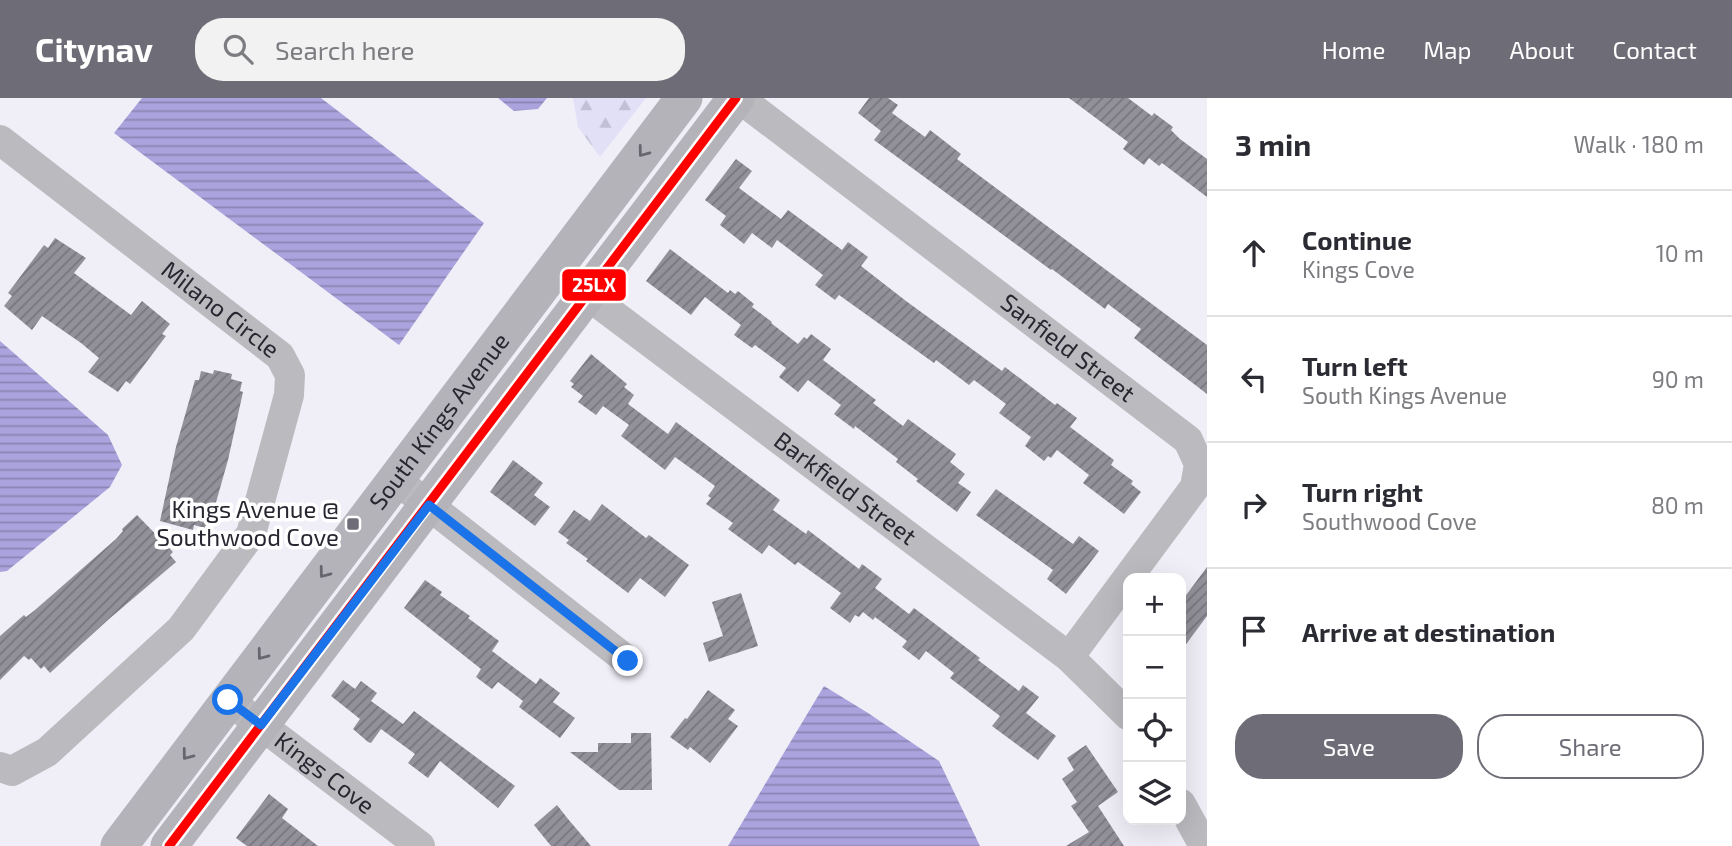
<!DOCTYPE html>
<meta charset="utf-8">
<style>
:root{--surface:#fff;--page:#f2f2f3;--text:#2b2b33;--muted:#7c7c81;--line:#e1e1e2;--accent:#6e6d77}
body{margin:0;font-family:"Exo 2",sans-serif;background:var(--page);color:var(--text)}
.controls{position:absolute;right:21px;bottom:21px;display:grid;overflow:hidden;border-radius:14px;box-shadow:0 7px 28px #0002}
.controls button{width:63px;height:63px;display:grid;place-items:center;padding:0;border:0;border-bottom:2px solid var(--line);background:var(--surface);color:var(--text);font:35px sans-serif}
.stop{position:absolute;width:21px;height:21px;margin:-16px;border:5px solid #1a73e8;border-radius:50%;background:#fff}
.stop.end{background:#1a73e8;border-color:#fff;box-shadow:0 2px 7px #0008}
.list{margin:0;padding:0;list-style:none}
h2{display:flex;justify-content:space-between;align-items:center;height:91px;margin:0;padding:0 28px;font-size:30px}
h2 small{font-size:23px;font-weight:400;color:var(--muted)}
.list li{display:grid;grid-template-columns:46px 1fr auto;gap:21px;align-items:center;box-sizing:border-box;height:126px;padding:0 28px;border-top:2px solid var(--line)}
.list b{display:block;font-size:26px;white-space:nowrap}
.list p{margin:0;font-size:23px;white-space:nowrap;color:var(--muted)}
.list em{font-size:23px;font-style:normal;color:var(--muted)}
.actions{display:flex;gap:14px;padding:21px 28px}
.actions a{flex:1;padding:16px 0;border:2px solid var(--accent);border-radius:28px;text-align:center;font-size:24px;color:var(--accent)}
.actions .main{background:var(--accent);color:#fff}
.icon{flex:none;width:38px;height:38px;fill:none;stroke:currentColor;stroke-width:2;stroke-linecap:round;stroke-linejoin:round}
.map{position:relative;flex:none;width:1207px;height:748px;overflow:hidden}
header{display:flex;align-items:center;gap:42px;box-sizing:border-box;height:98px;padding:0 35px;background:var(--accent);color:#fff}
header strong{font-size:33px}
nav{display:flex;gap:38px;margin-inline-start:auto;font-size:24px}
.search{width:490px;height:63px;background:var(--page);display:flex;align-items:center;gap:18px;box-sizing:border-box;padding:0 24px;border-radius:28px;color:var(--muted);font-size:26px}
main{display:flex}
aside{flex:1;background:var(--surface)}
.map>svg:first-child{display:block}
.forest{fill:url(#forest-firs)}
.water{fill:url(#water-rules)}
.building{fill:url(#building-hatch)}
.lines{fill:none;stroke-linecap:round;stroke-linejoin:round}
.minor{stroke:#bababf;stroke-width:30}
.major{stroke:#b4b3ba;stroke-width:37}
.bus-1-casing{stroke:#fff;stroke-width:14}
.bus-1{stroke:#f00;stroke-width:9}
.oneway{stroke:#67666f}
.route{stroke:#1a73e8;stroke-width:9}
.poi-dot{fill:#6e6d77;stroke:#fff;stroke-width:2.5}
.labels{text-anchor:middle;stroke-width:7;stroke-linejoin:round;paint-order:stroke}
.street-label{font-size:24px;fill:#282731;stroke:#fff}
.poi-label{font-size:24px;fill:#282731;stroke:#fff;text-anchor:end}
.line-badge{stroke:#fff;stroke-width:2.5}
.badge-label{font-size:19px;text-anchor:middle;font-weight:bold;fill:#fff}
</style>
<header>
<strong>Citynav</strong>
<div class="search"><svg class="icon" aria-label="search" viewBox="0 0 24 24"><circle cx="10" cy="10" r="6"/><path d="M15 15l6 6"/></svg>Search here</div>
<nav><a>Home</a><a>Map</a><a>About</a><a>Contact</a></nav>
</header>
<main>
<div class="map">
<svg width="1207" height="748" viewBox="0 0 1207 748">
<defs>
<pattern id="forest-firs" width="22" height="20" patternUnits="userSpaceOnUse" patternTransform="scale(1.75)"><rect width="22" height="20" fill="#e2e0f7"/><path d="M5 1l3.5 6h-7zM16 11l3.5 6h-7z" fill="#c2c0d4"/></pattern>
<pattern id="water-rules" width="6" height="5" patternUnits="userSpaceOnUse" patternTransform="scale(1.75)"><rect width="6" height="5" fill="#aba3dd"/><path d="M0 2.5h6" fill="none" stroke="#8b85b4"/></pattern>
<pattern id="building-hatch" width="6" height="6" patternUnits="userSpaceOnUse" patternTransform="scale(1.75)"><rect width="6" height="6" fill="#92919a"/><path d="M-1 1l2-2M0 6l6-6M5 7l2-2" fill="none" stroke="#77767e"/></pattern>
</defs>
<rect width="100%" height="100%" fill="#f0eff8"/>
<path class="forest" d="M573,0H646L600,59L578,29Z"/>
<g class="water">
<path d="M142,0H321L484,125L399,247L114,35Z"/>
<path d="M498,0H547L538,11L514,13Z"/>
<path d="M0,243L108,337L122,367L110,389L7,473L0,474Z"/>
<path d="M824,588L868,615L939,663L980,748H728Z"/>
</g>
<g class="building">
<path d="M869,0H888L898,7L892,15L925,39L930,32L961,56L957,61L1207,247V296L1134,240L1141,231L1108,206L1105,211L1052,171L1051,172L874,42L881,33L858,15Z"/>
<path d="M1069,0H1128L1152,18L1154,15L1173,29L1171,32L1180,41L1207,61V99L1162,65L1159,68L1149,60L1144,67L1123,51L1128,44Z"/>
<path d="M736,61L752,73L739,90L781,121L788,112L842,152L848,144L868,159L861,168L906,203L1002,273L1005,269L1055,307L1057,305L1077,320L1070,329L1114,362L1111,367L1133,383L1131,386L1141,394L1124,416L1083,385L1089,377L1057,352L1051,360L1048,358L1044,363L1025,348L1031,339L999,315L1006,306L974,282L969,287L936,262L934,265L839,197L835,202L815,187L823,177L777,142L772,150L752,135L744,146L720,127L726,118L705,102Z"/>
<path d="M55,140L86,160L74,175L131,217L142,203L170,226L162,236L166,238L130,286L126,283L118,294L88,274L99,260L81,245L42,218L32,232L4,208L12,198L8,195L44,147L48,150Z"/>
<path d="M670,151L728,195L730,192L735,196L738,193L754,206L752,209L772,224L771,225L798,246L804,239L807,241L811,236L831,251L823,262L876,302L873,305L903,328L908,321L956,356L950,364L965,376L958,385L971,394L957,414L916,383L918,381L896,364L898,361L855,328L854,331L834,316L841,307L808,282L798,294L779,279L786,270L755,247L752,250L734,237L741,227L705,199L691,217L646,183Z"/>
<path d="M591,256L627,286L624,289L634,297L628,306L668,336L676,324L780,402L773,412L806,436L808,432L859,471L862,466L882,481L875,490L909,516L914,510L980,560L978,562L1019,593L1023,587L1039,599L1026,615L1056,638L1038,662L992,628L1000,618L950,580L954,575L926,553L919,562L902,549L907,543L875,519L873,522L863,514L859,519L855,517L850,525L830,510L841,495L798,464L795,467L769,447L762,456L728,431L733,425L706,406L711,400L708,398L715,388L675,359L665,372L621,338L629,327L603,308L596,317L578,304L583,298L571,289L574,286L570,283Z"/>
<path d="M214,272L232,276L231,281L242,284L240,293L243,294L228,362L211,422L208,421L205,430L194,427L193,432L160,423L176,349L195,282H199L201,273L213,276Z"/>
<path d="M513,362L543,385L534,397L550,409L535,428L490,394Z"/>
<path d="M996,391L1073,446L1079,438L1099,453L1066,496L1047,481L1053,472L976,417Z"/>
<path d="M602,406L646,440L649,437L689,467L665,499L640,480L628,495L586,463L588,461L566,445L569,442L558,434L574,412L590,423Z"/>
<path d="M137,417L173,454L170,457L176,464L109,521L50,575L44,568L41,571L31,560L29,562L24,558L0,582V538L24,517L26,519L35,512L116,441L123,433L122,431Z"/>
<path d="M1207,469V518L1181,553V504Z"/>
<path d="M425,482L442,494L440,497L470,518L468,520L499,543L492,553L536,586L540,580L560,595L553,604L575,620L560,640L519,609L523,603L498,584L492,591L476,579L481,571L404,510Z"/>
<path d="M741,495L758,548L709,564L703,545L723,538L712,504Z"/>
<path d="M343,582L355,591L361,583L377,595L371,603L403,626L414,613L515,688L498,710L440,663L428,680L408,665L415,656L381,631L371,645L368,644L353,631L360,621L331,598Z"/>
<path d="M708,592L735,612L728,621L738,628L710,665L690,649L688,652L670,639L685,620L687,621Z"/>
<path d="M631,635H651L652,692H619L570,654H598V645H631Z"/>
<path d="M1086,647L1118,694L1098,708L1124,748H1066L1089,734L1071,708L1077,704L1062,681L1074,672L1067,660Z"/>
<path d="M269,696L288,711L282,720L318,748H247L236,740Z"/>
<path d="M557,707L568,721L591,748H551L534,727Z"/>
</g>
<g class="lines">
<g class="minor">
<path id="s1" d="M739,0L1188,342L1199,366L1195,389L1069,559"/>
<path id="s2" d="M0,42L280,258L290,277L289,297L251,436L181,531L47,654L12,673L0,669"/>
<path id="s3" d="M554,172L1069,559L1128,617"/>
<path d="M395,381L628,563"/>
<path id="s4" d="M228,602L420,748"/>
<path d="M1181,706L1204,748"/>
</g>
<g class="major">
<path id="s5" d="M119,748L684,0"/>
<path d="M169,748L736,0"/>
</g>
<g class="bus-1-casing">
<path id="bus-1" d="M169,748L736,0"/>
</g>
<use href="#bus-1" class="bus-1"/>
</g>
<defs><path id="oneway-chevron" d="M-2-3.5L2.5 0L-2 3.5" fill="none" stroke-width="1.6" stroke-linecap="round" stroke-linejoin="round" transform="scale(1.75)"/></defs>
<g class="oneway">
<use href="#oneway-chevron" transform="translate(643 54) rotate(127)"/>
<use href="#oneway-chevron" transform="translate(324 475) rotate(127)"/>
<use href="#oneway-chevron" transform="translate(262 557) rotate(127)"/>
<use href="#oneway-chevron" transform="translate(187 657) rotate(127)"/>
</g>
<g class="lines">
<path class="route" d="M228,602L261,627L429,407L628,563"/>
</g>
<rect class="poi-dot" x="346" y="419" width="14" height="14" rx="3.5"/>
<g class="labels">
<g class="street-label">
<text dy="8" stroke="none"><textPath href="#s2" startOffset="278">Milano Circle</textPath></text>
<text dy="8" stroke="none"><textPath href="#s1" startOffset="413">Sanfield Street</textPath></text>
<text dy="8" stroke="none"><textPath href="#s5" startOffset="532">South Kings Avenue</textPath></text>
<text dy="8" stroke="none"><textPath href="#s3" startOffset="364">Barkfield Street</textPath></text>
<text dy="8" stroke="none"><textPath href="#s4" startOffset="121">Kings Cove</textPath></text>
</g>
<g class="poi-label">
<text x="339" y="420">Kings Avenue @<tspan x="339" dy="28">Southwood Cove</tspan></text>
</g>
</g>
<rect class="line-badge" x="561" y="170" width="66" height="34" rx="7" fill="#f00"/>
<g class="badge-label">
<text x="594" y="194">25LX</text>
</g>
</svg>
<div class="controls">
<button>+</button>
<button>−</button>
<button><svg class="icon" aria-label="locate" viewBox="0 0 24 24"><circle cx="12" cy="12" r="6"/><path d="M12 2v4M12 18v4M2 12h4M18 12h4"/></svg></button>
<button><svg class="icon" aria-label="layers" viewBox="0 0 24 24"><path d="M12 4l9 5-9 5-9-5zM3 14l9 5 9-5"/></svg></button>
</div>
<div class="stop" style="left:228px;top:602px"></div>
<div class="stop end" style="left:628px;top:563px"></div>
</div>
<aside>
<h2>3 min<small>Walk · 180 m</small></h2>
<ul class="list">
<li><svg class="icon" aria-label="ahead" viewBox="0 0 24 24"><path d="M12 20V5M6 11l6-6 6 6"/></svg><div><b>Continue</b><p>Kings Cove</p></div><em>10 m</em></li>
<li><svg class="icon" aria-label="left" viewBox="0 0 24 24"><path d="M17 20v-9H6M10 6l-5 5 5 5"/></svg><div><b>Turn left</b><p>South Kings Avenue</p></div><em>90 m</em></li>
<li><svg class="icon" aria-label="right" viewBox="0 0 24 24"><path d="M7 20v-9h11M14 6l5 5-5 5"/></svg><div><b>Turn right</b><p>Southwood Cove</p></div><em>80 m</em></li>
<li><svg class="icon" aria-label="arrive" viewBox="0 0 24 24"><path d="M6 21V4h12l-3 4 3 4H6"/></svg><div><b>Arrive at destination</b></div></li>
</ul>
<div class="actions"><a class="main">Save</a><a>Share</a></div>
</aside>
</main>
